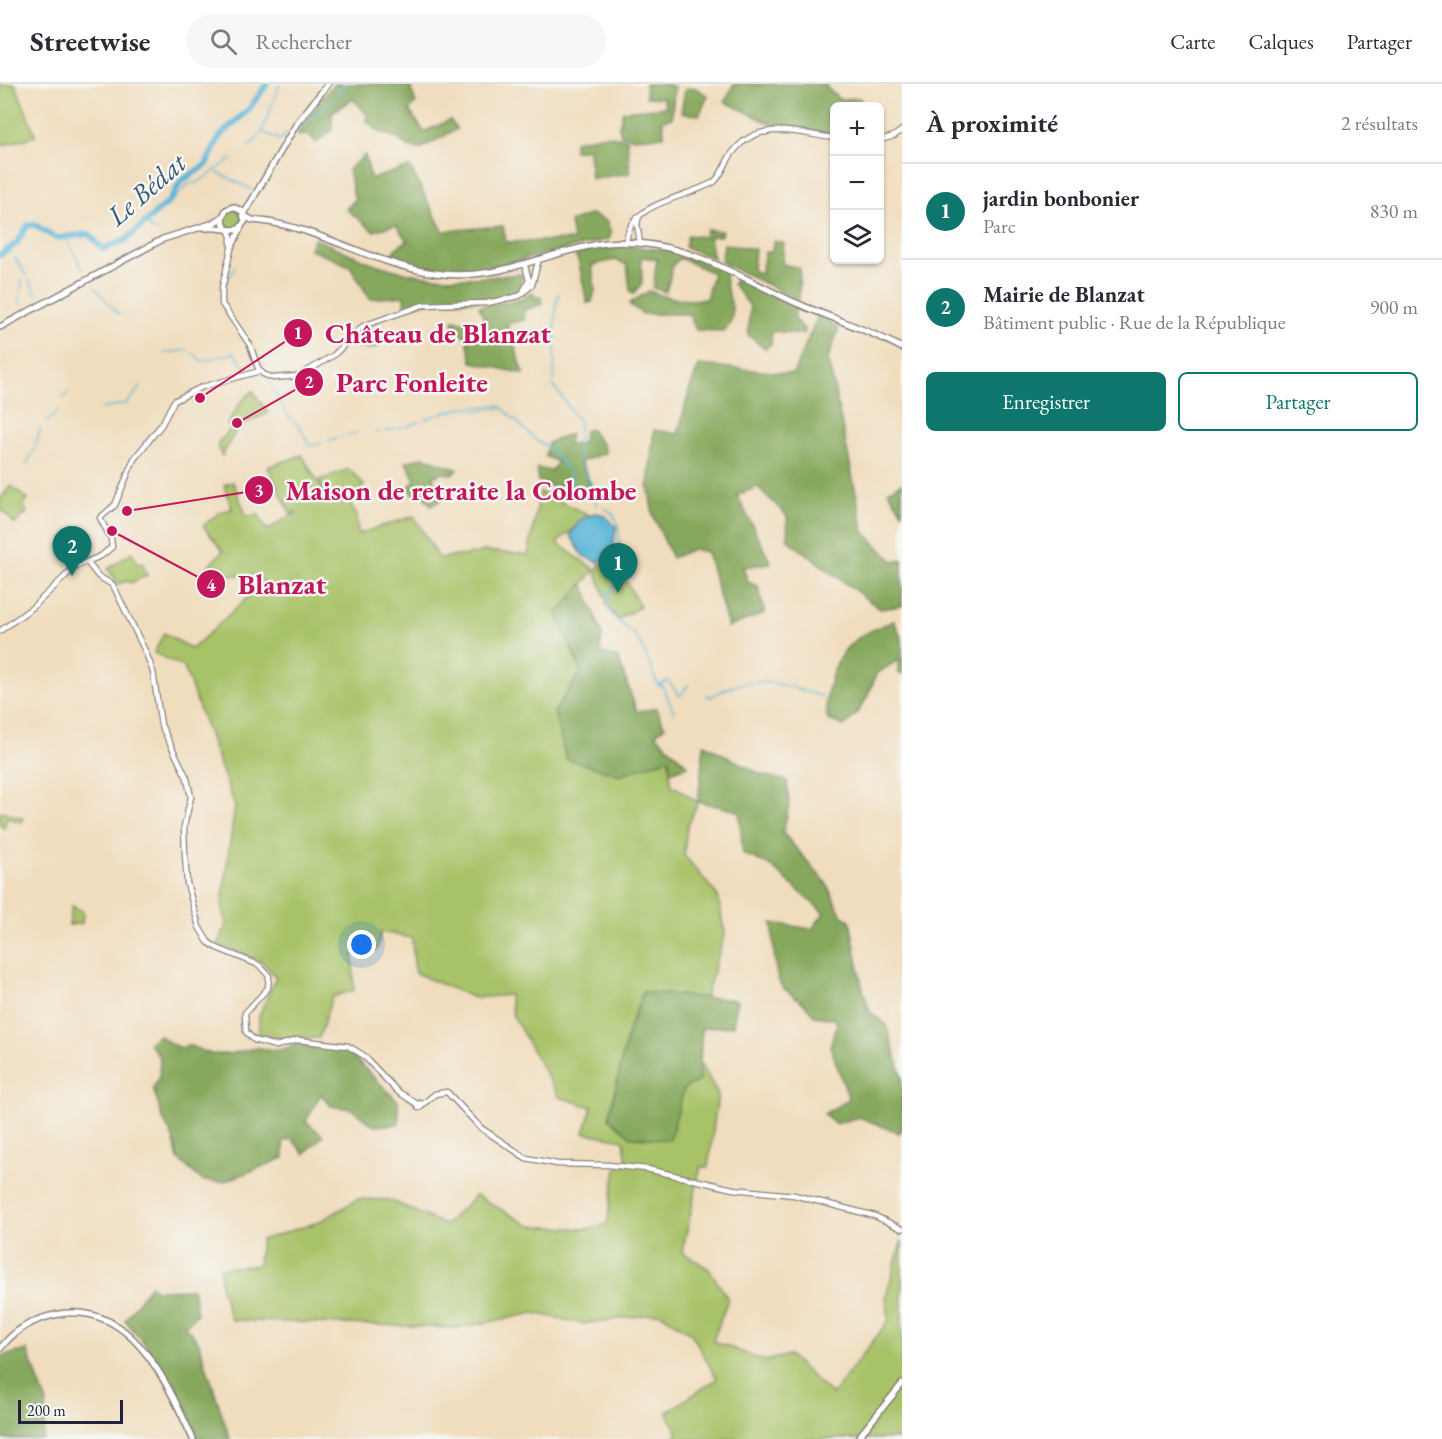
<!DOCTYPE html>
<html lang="fr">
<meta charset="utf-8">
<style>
:root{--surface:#fff;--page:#f7f7f7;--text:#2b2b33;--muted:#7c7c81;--line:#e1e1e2;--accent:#0f766e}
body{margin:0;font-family:"EB Garamond",serif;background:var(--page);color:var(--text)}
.controls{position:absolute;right:18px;top:18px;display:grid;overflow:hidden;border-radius:9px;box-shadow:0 2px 4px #0004}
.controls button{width:54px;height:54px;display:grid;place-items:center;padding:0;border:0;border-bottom:2px solid var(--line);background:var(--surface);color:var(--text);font:30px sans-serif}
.scale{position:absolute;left:18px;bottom:15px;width:105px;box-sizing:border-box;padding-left:6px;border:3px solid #22223b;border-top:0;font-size:16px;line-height:21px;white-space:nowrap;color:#22223b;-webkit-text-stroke:4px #f6f6f2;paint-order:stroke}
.you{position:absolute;left:362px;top:861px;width:21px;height:21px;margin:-15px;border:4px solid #fff;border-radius:50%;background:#1a73e8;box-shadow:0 0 0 9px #1a73e833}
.badge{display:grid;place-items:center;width:39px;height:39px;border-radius:50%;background:var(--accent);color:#fff;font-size:20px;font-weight:700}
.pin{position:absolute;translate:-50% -50px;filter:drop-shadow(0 2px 3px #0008)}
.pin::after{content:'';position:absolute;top:32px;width:21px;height:18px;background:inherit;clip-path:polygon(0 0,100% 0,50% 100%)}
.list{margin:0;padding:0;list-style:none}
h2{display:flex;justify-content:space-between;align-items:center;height:78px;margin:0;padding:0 24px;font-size:26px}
h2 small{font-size:20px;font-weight:400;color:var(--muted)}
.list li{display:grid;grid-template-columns:39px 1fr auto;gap:18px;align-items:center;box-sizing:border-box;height:96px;padding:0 24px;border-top:2px solid var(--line)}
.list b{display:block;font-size:22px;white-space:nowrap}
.list p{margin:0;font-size:20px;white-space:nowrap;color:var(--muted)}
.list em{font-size:20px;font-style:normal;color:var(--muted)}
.actions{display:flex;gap:12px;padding:18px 24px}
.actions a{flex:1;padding:14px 0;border:2px solid var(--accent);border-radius:9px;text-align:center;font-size:21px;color:var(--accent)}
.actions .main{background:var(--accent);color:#fff}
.icon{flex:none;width:33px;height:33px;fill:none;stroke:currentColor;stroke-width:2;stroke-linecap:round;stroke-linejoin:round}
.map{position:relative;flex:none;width:902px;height:1355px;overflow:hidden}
header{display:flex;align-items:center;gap:36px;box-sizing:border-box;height:84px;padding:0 30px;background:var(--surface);border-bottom:2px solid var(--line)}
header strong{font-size:28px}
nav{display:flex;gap:33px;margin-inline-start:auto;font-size:21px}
.search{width:420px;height:54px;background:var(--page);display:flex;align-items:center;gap:15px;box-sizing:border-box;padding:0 21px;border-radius:33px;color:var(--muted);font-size:22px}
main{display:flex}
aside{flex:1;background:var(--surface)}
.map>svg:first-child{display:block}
.green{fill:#a8c268;stroke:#657252;stroke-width:1.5}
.forest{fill:#86a85c;stroke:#54654c;stroke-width:1.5}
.water{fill:#5ab6d8;stroke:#3e6c8a;stroke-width:1.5}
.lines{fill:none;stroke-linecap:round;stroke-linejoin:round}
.stream{stroke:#5ab6d8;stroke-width:1.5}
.river{stroke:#5ab6d8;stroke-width:6}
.minor-casing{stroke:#89807c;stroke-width:7}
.major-casing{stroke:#89807c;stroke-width:8}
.minor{stroke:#fff;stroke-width:4.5}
.major{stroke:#fff;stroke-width:5}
.labels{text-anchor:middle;stroke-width:5;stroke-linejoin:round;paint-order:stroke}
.water-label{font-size:28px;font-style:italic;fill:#365672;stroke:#f6f6f2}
.leader{fill:none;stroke:#c2185b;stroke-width:2}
.callout-dot{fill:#c2185b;stroke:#f6f6f2;stroke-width:2}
.mark-label{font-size:18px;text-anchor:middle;font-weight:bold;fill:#fff}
.callout-label{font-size:28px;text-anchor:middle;font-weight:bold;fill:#c2185b;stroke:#f6f6f2;stroke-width:5;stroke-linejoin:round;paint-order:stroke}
</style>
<header>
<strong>Streetwise</strong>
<div class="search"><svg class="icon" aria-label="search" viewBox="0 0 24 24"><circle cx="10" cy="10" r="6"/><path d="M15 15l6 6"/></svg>Rechercher</div>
<nav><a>Carte</a><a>Calques</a><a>Partager</a></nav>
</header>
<main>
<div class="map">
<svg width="902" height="1355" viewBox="0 0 902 1355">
<rect width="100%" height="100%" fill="#f6f6f2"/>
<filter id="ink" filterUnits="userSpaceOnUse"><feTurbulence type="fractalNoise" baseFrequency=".0167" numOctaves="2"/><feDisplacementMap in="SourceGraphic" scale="12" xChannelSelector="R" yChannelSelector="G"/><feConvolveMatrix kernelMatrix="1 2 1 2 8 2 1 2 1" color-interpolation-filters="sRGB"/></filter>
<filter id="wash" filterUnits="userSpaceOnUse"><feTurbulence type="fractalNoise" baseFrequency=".008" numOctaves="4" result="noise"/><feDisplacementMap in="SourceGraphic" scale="24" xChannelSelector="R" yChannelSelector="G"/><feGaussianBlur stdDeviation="1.35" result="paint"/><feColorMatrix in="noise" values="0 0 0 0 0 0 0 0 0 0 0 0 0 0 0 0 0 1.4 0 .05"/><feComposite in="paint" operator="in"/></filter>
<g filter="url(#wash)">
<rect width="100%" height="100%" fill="#f0ddbd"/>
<g class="green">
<path d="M0,0H15L36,52L0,62Z"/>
<circle cx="233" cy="135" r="9"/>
<path d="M253,307L268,329L238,343L222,372L217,360L231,345L227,341L241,318Z"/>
<path d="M302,371L323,407L318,413L325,408L319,396L349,385L364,401L350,421L357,431L358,450L414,432L439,474L475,470L483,467L528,471L540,408L589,431L557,459L595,486L557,530L581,588L554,628L620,690L669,673L671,700L698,718L687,743L684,771L718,812L725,850L690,962L718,1010L708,1084L701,1082L682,1168L709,1185L728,1215L713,1257L765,1277L789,1271L832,1311L889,1236L886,1212L902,1156V1355H671L678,1350L667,1328L717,1295L691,1249L660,1229L583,1240L535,1229L458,1244L231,1236L221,1204L220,1184L258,1181L261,1156L319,1138L358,1115L390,1116L445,1141L476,1111L530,1142L587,1145L607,1140L616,1085L627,1078L624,1056L584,1049L592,1023L559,1013L513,932L509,911L474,914L415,889L412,854L381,848L377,866L353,871L354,906L332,913L319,954L284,955L259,951V932L276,893L261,877L218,860L226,842L222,819L235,722L184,583L154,569L164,549L192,565L264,498L255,492L200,490L223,467L203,442L220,428L232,425L224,401L233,398L247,433L258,430L267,446L297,428L290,429L268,383Z"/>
<path d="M11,402L28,415L23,421L27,428L15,440L0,424V415Z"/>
<path d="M132,468L138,480L142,479L147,491L131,499L126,497L119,500L108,485Z"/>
<path d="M610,479L628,500L640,523L618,535L606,521L607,518L596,488L600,480Z"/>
<path d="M0,727L23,734L22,738L7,734L4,744L0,742Z"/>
<path d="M72,822L83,828L82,839L69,841Z"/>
</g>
<g class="forest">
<path d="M334,0H409L416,19L409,26L424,48L450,36L457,45L420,65L408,63L397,54L380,48L366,37L367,30L353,15L332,28V46L316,59L310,51L298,52L302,38Z"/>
<path d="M645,0H667L674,3L672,34L663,36L664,52L634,54L621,51L619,42L623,27L666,23L663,14L646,13Z"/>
<path d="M734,0H826L827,4L839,15L860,14L863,22H834V51L793,43L780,44L725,18Z"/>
<path d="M696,4L708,12L699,31L681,29L685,5Z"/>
<path d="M606,51L627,55L630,89L591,95L589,65L574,67V57Z"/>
<path d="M365,71L371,95L410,83L443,147L503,142L506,158L573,156L570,138L591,130L607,137L611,151L609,155L473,187L415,182L389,174L396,164L407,157L396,141L373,147L346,125L355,116L348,86Z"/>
<path d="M706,146L722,147L721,152H710L711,168L715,175L685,163L688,151L705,153Z"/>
<path d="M314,155C336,162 356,174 378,181C425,197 470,196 519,190L523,192L517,209C480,224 441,210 405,224L404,212L370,215L350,182L310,165Z"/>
<path d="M773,157L784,159L782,180L800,184L799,216L721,178L724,160L755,165L753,186L761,190L765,168H772Z"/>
<path d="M627,162L674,167L726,186C721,209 744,226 724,247L696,246L689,230H643L629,220L649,207C669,215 685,217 706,215L713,189L680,174L673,181L666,208L653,204L657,175L641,173L642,199L633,210L630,206L627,181L615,176L592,181L595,206L592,218L587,219L579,179L575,171L597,164Z"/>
<path d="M736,195L795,223V236L805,246L803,250L772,247L771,260L765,265L748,251L750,222L733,200Z"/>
<path d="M532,208L536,214L541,212L542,220L523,227L525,236L507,240L524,290L472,278L466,251L456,250L453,236L486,240L479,222L519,216Z"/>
<path d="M818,232L839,244L828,274L864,448L894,478L902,475V522L880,525L788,456L787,432L758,403L737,411L771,479L743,483L748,498L758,502L765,529L728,543L707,468L693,465L672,474L653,431L648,400L654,346L678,350L689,307L699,281L793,290Z"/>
<path d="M373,245L380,249V261C371,267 360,267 353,258L358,250Z"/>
<path d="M590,345L603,361L605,369L580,378L594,409L565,400L555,404L538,397L537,384L551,387L558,378L545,372L548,359L570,350L568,361L583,359L584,347Z"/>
<path d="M423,373L457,385L453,390L441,389L433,393L440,414V417L431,421L422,410L416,412L408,404L415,396L406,378Z"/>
<path d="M902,399V428L888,407Z"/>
<path d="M583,499L602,549L600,568L618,574L637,628L656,624L665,643L655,650L688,682L670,688L669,674L620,691L566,675L554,628L581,587L557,530Z"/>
<path d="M894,537L902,555V590L898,589V576L876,590C869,612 862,627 844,642L828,636C825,621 826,612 830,599C840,560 858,551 894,537Z"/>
<path d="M704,660L760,690L787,697L789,721L783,749L826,799L842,832L850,836L862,902L870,928L886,940L902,993V1046L899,1049L859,1033L836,1040L824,1030L849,1015L830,962L837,940L835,935L814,932C803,915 797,916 783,904C773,894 774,854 772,839L812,845L824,829L768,780L743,770L739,727L698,718Z"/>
<path d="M643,908L737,916L733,942L702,944L699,997L684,1004L670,1056L631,1053L609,1034L629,944Z"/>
<path d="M159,951L173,961L182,964L188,961L211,970H229L256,964L279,966L300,960L320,961L347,967L398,1017L399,1040L374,1042L351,1025L331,1022L321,1010L306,1037L323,1052L304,1070L292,1055L283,1057L284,1074L223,1098L203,1097L178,1075L173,1054L162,1033L153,1004L159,993L160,974L149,959Z"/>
<path d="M150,1201L157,1206L193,1205L197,1230L185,1242L198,1257L230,1355H197L149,1265L125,1236Z"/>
<path d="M27,1266L47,1319L43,1355H0V1273Z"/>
</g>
<path class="water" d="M595,429C605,429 611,436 616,444L612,472L598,478L583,472L570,451L580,436Z"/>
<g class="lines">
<g class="stream">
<path d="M337,11L345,0"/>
<path d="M263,48L280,56L287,49"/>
<path d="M295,48L335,13"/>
<path d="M249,63L260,52L280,0"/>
<path d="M217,88L252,106"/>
<path d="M166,124L188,100L197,99L232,75"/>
<path d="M146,138L149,143L156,147"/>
<path d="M66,153L82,185"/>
<path d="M4,168L9,166L11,169"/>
<path d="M15,174L26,191"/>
<path d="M29,196L37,212"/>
<path d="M226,200L235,182"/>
<path d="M94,202L118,230"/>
<path d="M20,221L22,196"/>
<path d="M165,269L187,266"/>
<path d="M192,269L202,277L234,269L247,286"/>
<path d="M554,297L556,218L559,210"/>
<path d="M270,298L288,332L300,343L310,362L322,359"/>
<path d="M553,301L579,338L578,370L592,401"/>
<path d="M63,314L68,309"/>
<path d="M102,325L127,319L141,302"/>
<path d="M474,327L499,324"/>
<path d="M441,330L462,324L499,321L537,357L550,364L570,389L573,401L592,403L597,422"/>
<path d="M424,336L436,331"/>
<path d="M46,339L59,326"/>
<path d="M406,343L419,338"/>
<path d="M399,344H402"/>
<path d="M385,347L395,345"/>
<path d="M375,348H380"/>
<path d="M346,351L357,349"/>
<path d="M341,353H342"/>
<path d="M329,356L337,354"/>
<path d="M36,361L41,343"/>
<path d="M27,380L35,364"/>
<path d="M594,406L597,421"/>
<path d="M604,424C628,436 615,458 619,479"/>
<path d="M615,490L613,506L608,509L610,515L606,518C609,532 623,540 633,549C643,558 652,588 658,601L663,603L674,628"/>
<path d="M658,601L668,597L680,612L688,601"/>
<path d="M706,611L711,613C751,587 781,600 823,613"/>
</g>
<path class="river" d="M0,171L16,160L28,141H35L56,154L89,150L103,165L126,156L170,116L181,97L206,81L220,52L249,25L267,0"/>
</g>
</g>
<g filter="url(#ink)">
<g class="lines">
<g class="minor-casing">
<g id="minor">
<path d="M880,56L894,52L902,46"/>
<path d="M639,132L637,140L640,159"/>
<path d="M241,144L231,165L222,204V220L250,261L258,284L263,290L273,294L299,292L334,271L363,242L423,221L487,219L519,212L532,201L538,178"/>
<path d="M228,145L231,152V162"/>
<path d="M626,159C629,117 685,115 714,98C724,89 725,77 734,67C760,34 801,50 834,54"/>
<path d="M522,210L529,196L525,182"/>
<path d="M87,478L98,492L113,501L146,569L153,588L161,641L187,694L191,713L184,742L185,771L187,799L199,843L208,858L217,864L259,881L269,892L268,904L245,929L246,948L254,956L276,962L298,956L348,962L363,971L397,1007L417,1020"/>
<path d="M0,547L33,523L76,482L101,472L112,463L111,455L100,434L115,421L134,375L162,340L174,317L202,303L260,287"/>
<path d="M420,1019L421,1023L418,1024L417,1021Z"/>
<path d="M422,1021L435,1010L447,1008L481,1044L526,1074L557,1080L608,1081L647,1085L733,1105L794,1111L875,1132L902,1145"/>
</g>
</g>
<g class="major-casing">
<g id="major">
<path d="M244,130L297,39L328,0"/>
<path d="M245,132L252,136C319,141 376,184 443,190C503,196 550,166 606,159C677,152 733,190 794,218C830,234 868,245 902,264"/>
<path d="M206,144C219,142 229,148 239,145L245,137L242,127L233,123L226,126L222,135L225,143"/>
<path d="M0,243L163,155L214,139L222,133"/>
<path d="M0,1265C13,1247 32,1236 54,1231C131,1214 167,1298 193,1355"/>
<path d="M857,1355L902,1300"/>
</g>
</g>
<use href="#minor" class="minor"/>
<use href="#major" class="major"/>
</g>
</g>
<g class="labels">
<g class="water-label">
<text transform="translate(146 105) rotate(-41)" y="10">Le Bédat</text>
</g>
</g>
<path class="leader" d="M200 314L298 249M237 339L309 298M127 427L259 406M112 447L211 500"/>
<g class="callout-dot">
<circle cx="200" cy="314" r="6"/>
<circle cx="237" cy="339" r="6"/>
<circle cx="127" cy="427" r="6"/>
<circle cx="112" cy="447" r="6"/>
<circle cx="298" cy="249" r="15"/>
<circle cx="309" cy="298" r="15"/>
<circle cx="259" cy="406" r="15"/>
<circle cx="211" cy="500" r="15"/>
</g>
<g class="mark-label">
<text x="298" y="255">1</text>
<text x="309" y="304">2</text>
<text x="259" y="413">3</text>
<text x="211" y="507">4</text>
</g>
<g class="callout-label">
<text x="438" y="259">Château de Blanzat</text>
<text x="412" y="308">Parc Fonleite</text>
<text x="461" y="416">Maison de retraite la Colombe</text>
<text x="282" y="510">Blanzat</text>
</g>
</svg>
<div class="controls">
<button>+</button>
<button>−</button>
<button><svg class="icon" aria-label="layers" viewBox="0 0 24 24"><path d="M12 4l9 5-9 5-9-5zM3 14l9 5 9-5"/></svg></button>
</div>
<div class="scale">200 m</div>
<div class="you"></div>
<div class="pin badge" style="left:618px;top:509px">1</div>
<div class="pin badge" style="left:72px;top:492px">2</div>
</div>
<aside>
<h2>À proximité<small>2 résultats</small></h2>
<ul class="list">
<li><span class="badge">1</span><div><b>jardin bonbonier</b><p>Parc</p></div><em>830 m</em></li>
<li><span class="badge">2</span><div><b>Mairie de Blanzat</b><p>Bâtiment public · Rue de la République</p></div><em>900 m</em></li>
</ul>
<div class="actions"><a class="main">Enregistrer</a><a>Partager</a></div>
</aside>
</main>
